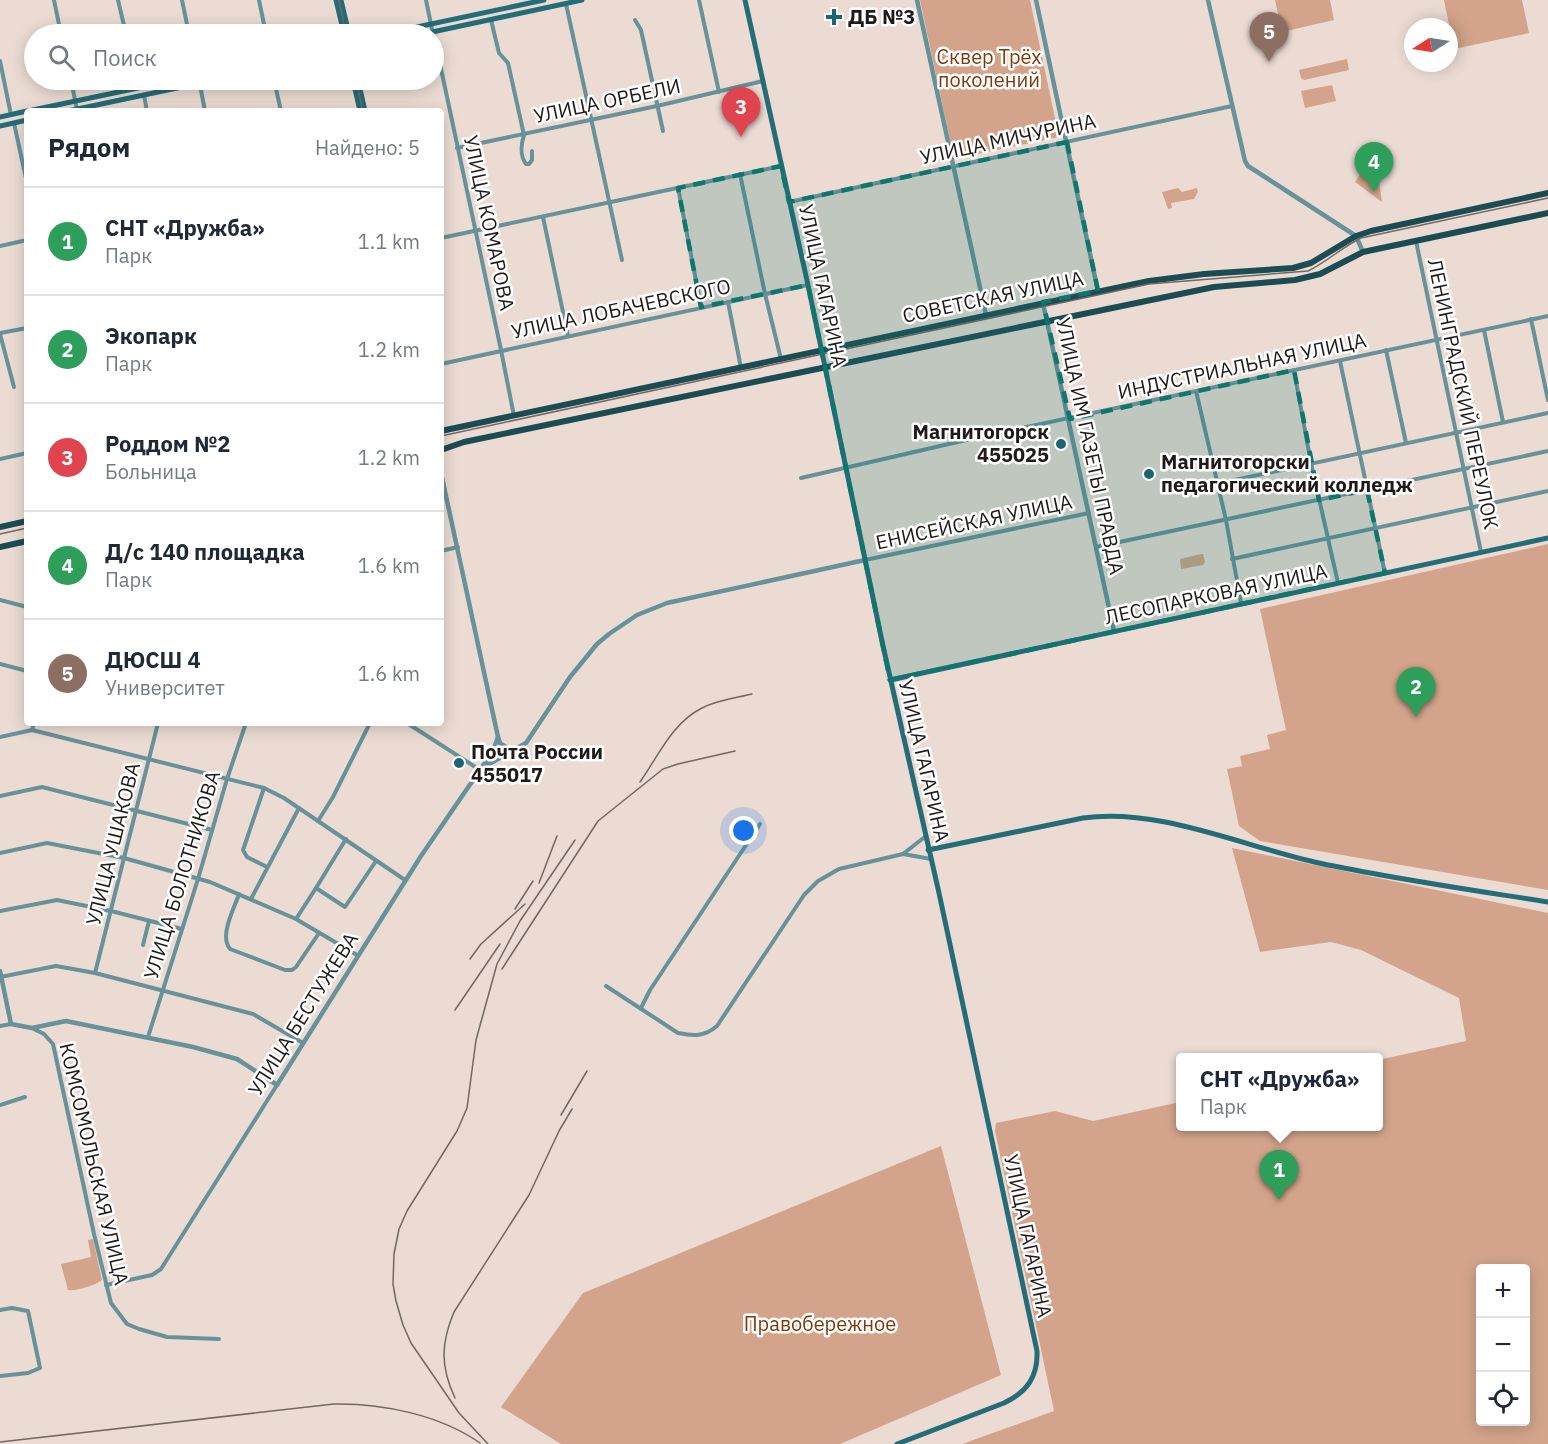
<!DOCTYPE html>
<html lang="ru">
<meta charset="utf-8">
<style>
:root{--surface:#fff;--page:#f6f6f7;--text:#1f2937;--muted:#747a83;--line:#e0e1e3;--accent:#111827}
body{margin:0;font-family:"IBM Plex Sans",sans-serif;background:var(--page);color:var(--text)}
.controls{position:absolute;right:18px;bottom:18px;display:grid;overflow:hidden;border-radius:6px;box-shadow:0 3px 15px #0003}
.controls button{width:54px;height:54px;display:grid;place-items:center;padding:0;border:0;border-bottom:2px solid var(--line);background:var(--surface);color:var(--text);font:30px sans-serif}
.compass{position:absolute;left:1404px;top:18px;width:54px;height:54px;border-radius:50%;background:var(--surface);box-shadow:0 3px 15px #0003;rotate:258deg}
.you{position:absolute;left:744px;top:831px;width:21px;height:21px;margin:-15px;border:4px solid #fff;border-radius:50%;background:#1a73e8;box-shadow:0 0 0 9px #1a73e833}
.badge{display:grid;place-items:center;width:39px;height:39px;border-radius:50%;background:var(--accent);color:#fff;font-size:20px;font-weight:700}
.pin{position:absolute;translate:-50% -50px;filter:drop-shadow(0 2px 3px #0008)}
.pin::after{content:'';position:absolute;top:32px;width:21px;height:18px;background:inherit;clip-path:polygon(0 0,100% 0,50% 100%)}
.popup{position:absolute;left:1176px;top:1053px;width:207px;height:78px;box-sizing:border-box;display:grid;place-content:center;border-radius:6px;background:var(--surface);filter:drop-shadow(0 2px 4px #0005);font-size:20px;white-space:nowrap;color:var(--muted)}
.popup b{font-size:22px;color:var(--text)}
.popup::after{content:'';position:absolute;left:50%;top:100%;margin-left:-12px;border:12px solid transparent;border-top-color:var(--surface)}
.list{margin:0;padding:0;list-style:none}
h2{display:flex;justify-content:space-between;align-items:center;height:78px;margin:0;padding:0 24px;font-size:26px}
h2 small{font-size:20px;font-weight:400;color:var(--muted)}
.list li{display:grid;grid-template-columns:39px 1fr auto;gap:18px;align-items:center;box-sizing:border-box;height:108px;padding:0 24px;border-top:2px solid var(--line)}
.list b{display:block;font-size:22px;white-space:nowrap}
.list p{margin:0;font-size:20px;white-space:nowrap;color:var(--muted)}
.list em{font-size:20px;font-style:normal;color:var(--muted)}
.icon{flex:none;width:33px;height:33px;fill:none;stroke:currentColor;stroke-width:2;stroke-linecap:round;stroke-linejoin:round}
.map{position:relative;flex:none;width:1548px;height:1444px;overflow:hidden}
.search{position:absolute;background:var(--surface);box-shadow:0 3px 15px #0003;left:24px;top:24px;width:420px;height:66px;display:flex;align-items:center;gap:15px;box-sizing:border-box;padding:0 21px;border-radius:33px;color:var(--muted);font-size:22px}
.panel{position:absolute;background:var(--surface);box-shadow:0 3px 15px #0003;left:24px;top:108px;width:420px;height:618px;border-radius:6px}
.map>svg:first-child{display:block}
.green{fill:#d3a48b;fill-rule:evenodd}
.lines{fill:none;stroke-linecap:round;stroke-linejoin:round}
.minor{stroke:#679299;stroke-width:4}
.tertiary{stroke:#679299;stroke-width:4.5}
.secondary{stroke:#246c77;stroke-width:5}
.primary{stroke:#1b4c54;stroke-width:6}
.tram{stroke:#716863;stroke-width:1.5}
.rail{stroke:#716863;stroke-width:1.5}
.marked{fill:#0f766e;fill-opacity:0.2;stroke:#0f766e;stroke-width:4.5;stroke-dasharray:12 8;stroke-linejoin:round}
.poi-dot{fill:#1b6671;stroke:#fff;stroke-width:2}
.labels{text-anchor:middle;stroke-width:5;stroke-linejoin:round;paint-order:stroke}
.poi-label{font-size:20px;font-weight:bold;fill:#1f1a17;stroke:#fff;text-anchor:start}
.park-label{font-size:20px;fill:#7d3a0b;stroke:#fff}
.street-label{font-size:20px;fill:#1f1a17;stroke:#fff}
</style>
<div class="map">
<svg width="1548" height="1444" viewBox="0 0 1548 1444">
<rect width="100%" height="100%" fill="#ebdbd3"/>
<g class="green">
<path d="M920,0H1030L1059,137L954,159Z"/>
<path d="M1275,0H1330L1334,20L1282,32Z"/>
<path d="M1444,0H1522L1529,33L1454,49Z"/>
<path d="M1347,59L1349,70L1304,80L1301,78L1299,70Z"/>
<path d="M1332,85L1336,101L1305,108L1301,91Z"/>
<path d="M1366,166L1378,175L1382,202L1355,182Z"/>
<path d="M1178,188L1182,192L1197,188L1198,192L1194,199L1171,203L1172,208L1168,209L1162,192Z"/>
<path d="M1548,544V890L1260,841L1239,826L1227,769L1242,766L1240,756L1270,749L1267,735L1286,730L1260,609Z"/>
<path d="M1201,554H1203L1205,562L1203,565L1181,569L1180,559Z"/>
<path d="M1232,848L1548,913V1444H962L1054,1411L995,1131L996,1123L1055,1111L1093,1121L1180,1102V1126H1378V1060L1466,1041L1459,998L1361,950L1331,942L1260,952ZM1480,1268H1526V1422H1480Z"/>
<path d="M941,1146L1001,1375L840,1444H561L501,1407L583,1293Z"/>
<path d="M93,1239L102,1280C94,1286 77,1291 68,1290L61,1264L91,1257L88,1240Z"/>
</g>
<g class="lines">
<g class="minor">
<path d="M54,0L61,34"/>
<path d="M118,0L126,34"/>
<path d="M182,0L189,34"/>
<path d="M259,0L266,34"/>
<path d="M426,0L433,34"/>
<path d="M699,0L719,92"/>
<path d="M566,4L622,260"/>
<path d="M491,20L499,53L508,63L524,135C521,144 520,156 526,164H529L532,160V151"/>
<path d="M635,20L641,30L663,131"/>
<path d="M434,36L501,350L514,416"/>
<path d="M0,61L11,115"/>
<path d="M71,80L77,110"/>
<path d="M124,80L126,90"/>
<path d="M199,80L205,111"/>
<path d="M274,80L281,111"/>
<path d="M144,95L147,111"/>
<path d="M14,123L27,183"/>
<path d="M457,148L657,106L763,81"/>
<path d="M740,174L765,294L781,359"/>
<path d="M678,188L701,307"/>
<path d="M789,202L1232,106"/>
<path d="M543,217L568,336"/>
<path d="M441,238L781,166"/>
<path d="M1416,241L1481,552"/>
<path d="M0,246L27,240"/>
<path d="M728,302L741,368"/>
<path d="M1531,319L1548,400"/>
<path d="M1484,330L1503,422"/>
<path d="M0,333L27,328"/>
<path d="M0,334L14,387"/>
<path d="M1386,350L1406,443"/>
<path d="M1340,361L1385,573"/>
<path d="M441,364L808,285"/>
<path d="M1294,370L1311,463L1338,583"/>
<path d="M1196,391L1226,520L1241,603"/>
<path d="M0,459L27,453"/>
<path d="M801,478L975,438L1548,316"/>
<path d="M1216,484L1548,413"/>
<path d="M1096,547L1548,451"/>
<path d="M441,551L458,547"/>
<path d="M1232,559L1548,491"/>
<path d="M865,560L1089,513"/>
<path d="M0,600L27,607"/>
<path d="M0,664L27,671"/>
<path d="M407,723L480,770"/>
<path d="M32,730L34,723"/>
<path d="M0,737L32,730L264,788L284,798L405,880"/>
<path d="M264,788L243,850L247,857L267,867"/>
<path d="M0,796L42,787L212,830"/>
<path d="M318,821L333,797L370,723"/>
<path d="M0,853L47,843L124,858L210,882L296,919L357,955"/>
<path d="M903,854L926,836"/>
<path d="M316,888L346,839"/>
<path d="M239,894C234,909 219,936 230,949L285,970H292L296,967L319,933"/>
<path d="M251,899L299,808"/>
<path d="M0,911L57,900L111,911L182,929"/>
<path d="M296,919L316,888L345,907L376,861"/>
<path d="M143,945L149,921"/>
<path d="M95,973L158,723"/>
<path d="M0,977L56,966L95,973L253,1014L303,1043"/>
<path d="M606,986L678,1033C694,1036 704,1037 717,1026L804,895L818,881L839,869L903,854L931,859"/>
<path d="M641,1008L650,990L760,824"/>
<path d="M0,1026L11,1024"/>
<path d="M32,1028L44,1034L53,1044L94,1234L111,1303L127,1324L139,1329L167,1337L219,1339"/>
<path d="M148,1037L198,879L227,779L246,723"/>
<path d="M0,1105L25,1097"/>
<path d="M106,1285L152,1275L161,1269L277,1085"/>
<path d="M0,1310L12,1308L28,1311L40,1368L28,1373L0,1376"/>
</g>
<g class="tertiary">
<path d="M917,0L986,315"/>
<path d="M1036,0L1098,291"/>
<path d="M1208,0L1245,161L1248,166L1356,236L1363,252"/>
<path d="M1043,303L1114,631"/>
<path d="M498,737L500,743L512,751"/>
<path d="M484,767L526,743L570,677L597,644L609,634L637,615L667,603L865,560"/>
<path d="M0,971L11,1024L32,1028L66,1021L193,1047L237,1059L277,1085L421,856L493,751L498,737L441,473"/>
</g>
<g class="secondary">
<path d="M336,0L344,34"/>
<path d="M341,0L349,34"/>
<path d="M745,0L808,285L883,646L939,893L1037,1351C1038,1377 1027,1392 1004,1403L897,1444"/>
<path d="M384,34L544,0"/>
<path d="M423,34L582,0"/>
<path d="M353,80L360,111"/>
<path d="M358,80L365,111"/>
<path d="M28,111L176,80"/>
<path d="M68,111L215,80"/>
<path d="M0,117L27,111"/>
<path d="M0,126L27,120"/>
<path d="M890,680L1548,538"/>
<path d="M928,850L1083,818C1158,807 1245,847 1319,863C1394,879 1472,890 1548,902"/>
</g>
<g class="primary">
<path d="M441,431L1149,281L1204,274L1293,268L1311,263L1356,236L1371,231L1548,193"/>
<path d="M441,450L464,442L1214,287L1295,280L1320,274L1363,252L1548,213"/>
<path d="M0,527L27,521"/>
<path d="M0,547L27,541"/>
</g>
<g class="tram">
<path d="M339,0L346,34"/>
<path d="M356,80L363,111"/>
<path d="M441,436L1149,284L1308,271C1327,262 1342,247 1361,238L1548,198"/>
<path d="M0,534L27,528"/>
</g>
<g class="rail">
<path d="M640,782C659,755 672,723 702,708C717,700 736,698 752,694"/>
<path d="M539,883L557,836"/>
<path d="M515,909L533,881"/>
<path d="M470,959L481,944L525,904"/>
<path d="M502,969L598,821L663,769L678,764L735,751"/>
<path d="M455,1010L500,944"/>
<path d="M561,1115L587,1071"/>
<path d="M455,1398C440,1366 441,1343 454,1312L529,1195L559,1131L572,1109"/>
<path d="M0,1442L334,1404C382,1403 440,1415 480,1443"/>
<path d="M488,1444L459,1413L411,1343L403,1325L396,1301L393,1284L394,1254L399,1229L407,1211L457,1131L467,1108L476,1040L497,964L520,921L575,840"/>
</g>
</g>
<path class="marked" d="M1067,142L1098,291L1043,302L1070,419L1294,370L1319,500L1367,490L1385,573L890,680L808,285L701,307L678,188L781,166L789,202Z"/>
<g class="poi-dot">
<path d="M831 8h6v6h6v6h-6v6h-6v-6h-6v-6h6z"/>
<circle cx="1061" cy="444" r="6"/>
<circle cx="1149" cy="474" r="6"/>
<circle cx="459" cy="763" r="6"/>
</g>
<g class="labels">
<g class="poi-label">
<text x="848" y="24">ДБ №3</text>
<text x="1049" y="439" text-anchor="end">Магнитогорск<tspan x="1049" dy="23">455025</tspan></text>
<text x="1161" y="469">Магнитогорски<tspan x="1161" dy="23">педагогический колледж</tspan></text>
<text x="471" y="759">Почта России<tspan x="471" dy="23">455017</tspan></text>
</g>
<g class="park-label">
<text x="989" y="64">Сквер Трёх<tspan x="989" dy="23">поколений</tspan></text>
<text x="820" y="1331">Правобережное</text>
</g>
<g class="street-label">
<text transform="translate(607 101) rotate(-12)" y="7">УЛИЦА ОРБЕЛИ</text>
<text transform="translate(1008 139) rotate(-12)" y="7">УЛИЦА МИЧУРИНА</text>
<text transform="translate(489 223) rotate(78)" y="7">УЛИЦА КОМАРОВА</text>
<text transform="translate(823 286) rotate(78)" y="7">УЛИЦА ГАГАРИНА</text>
<text transform="translate(993 297) rotate(-12)" y="7">СОВЕТСКАЯ УЛИЦА</text>
<text transform="translate(621 309) rotate(-12)" y="7">УЛИЦА ЛОБАЧЕВСКОГО</text>
<text transform="translate(1242 366) rotate(-12)" y="7">ИНДУСТРИАЛЬНАЯ УЛИЦА</text>
<text transform="translate(1463 394) rotate(78)" y="7">ЛЕНИНГРАДСКИЙ ПЕРЕУЛОК</text>
<text transform="translate(1090 446) rotate(78)" y="7">УЛИЦА ИМ ГАЗЕТЫ ПРАВДА</text>
<text transform="translate(974 522) rotate(-12)" y="7">ЕНИСЕЙСКАЯ УЛИЦА</text>
<text transform="translate(1216 594) rotate(-12)" y="7">ЛЕСОПАРКОВАЯ УЛИЦА</text>
<text transform="translate(924 761) rotate(77)" y="7">УЛИЦА ГАГАРИНА</text>
<text transform="translate(113 844) rotate(-76)" y="7">УЛИЦА УШАКОВА</text>
<text transform="translate(182 875) rotate(-73)" y="7">УЛИЦА БОЛОТНИКОВА</text>
<text transform="translate(303 1014) rotate(-58)" y="7">УЛИЦА БЕСТУЖЕВА</text>
<text transform="translate(94 1164) rotate(77)" y="7">КОМСОМОЛЬСКАЯ УЛИЦА</text>
<text transform="translate(1028 1236) rotate(78)" y="7">УЛИЦА ГАГАРИНА</text>
</g>
</g>
</svg>
<div class="controls">
<button>+</button>
<button>−</button>
<button><svg class="icon" aria-label="locate" viewBox="0 0 24 24"><circle cx="12" cy="12" r="6"/><path d="M12 2v4M12 18v4M2 12h4M18 12h4"/></svg></button>
</div>
<svg class="compass" viewBox="-18 -18 36 36"><path d="M0-13l5 13h-10z" fill="#e53935"/><path d="M0 13l5-13h-10z" fill="#747a83"/></svg>
<div class="you"></div>
<div class="pin badge" style="left:1279px;top:1200px;background:#2e9e5b">1</div>
<div class="popup"><b>СНТ «Дружба»</b>Парк</div>
<div class="pin badge" style="left:1416px;top:717px;background:#2e9e5b">2</div>
<div class="pin badge" style="left:741px;top:137px;background:#e0444e">3</div>
<div class="pin badge" style="left:1374px;top:192px;background:#2e9e5b">4</div>
<div class="pin badge" style="left:1269px;top:62px;background:#8d6e63">5</div>
<div class="search"><svg class="icon" aria-label="search" viewBox="0 0 24 24"><circle cx="10" cy="10" r="6"/><path d="M15 15l6 6"/></svg>Поиск</div>
<section class="panel">
<h2>Рядом<small>Найдено: 5</small></h2>
<ul class="list">
<li><span class="badge" style="background:#2e9e5b">1</span><div><b>СНТ «Дружба»</b><p>Парк</p></div><em>1.1 km</em></li>
<li><span class="badge" style="background:#2e9e5b">2</span><div><b>Экопарк</b><p>Парк</p></div><em>1.2 km</em></li>
<li><span class="badge" style="background:#e0444e">3</span><div><b>Роддом №2</b><p>Больница</p></div><em>1.2 km</em></li>
<li><span class="badge" style="background:#2e9e5b">4</span><div><b>Д/с 140 площадка</b><p>Парк</p></div><em>1.6 km</em></li>
<li><span class="badge" style="background:#8d6e63">5</span><div><b>ДЮСШ 4</b><p>Университет</p></div><em>1.6 km</em></li>
</ul>
</section>
</div>
